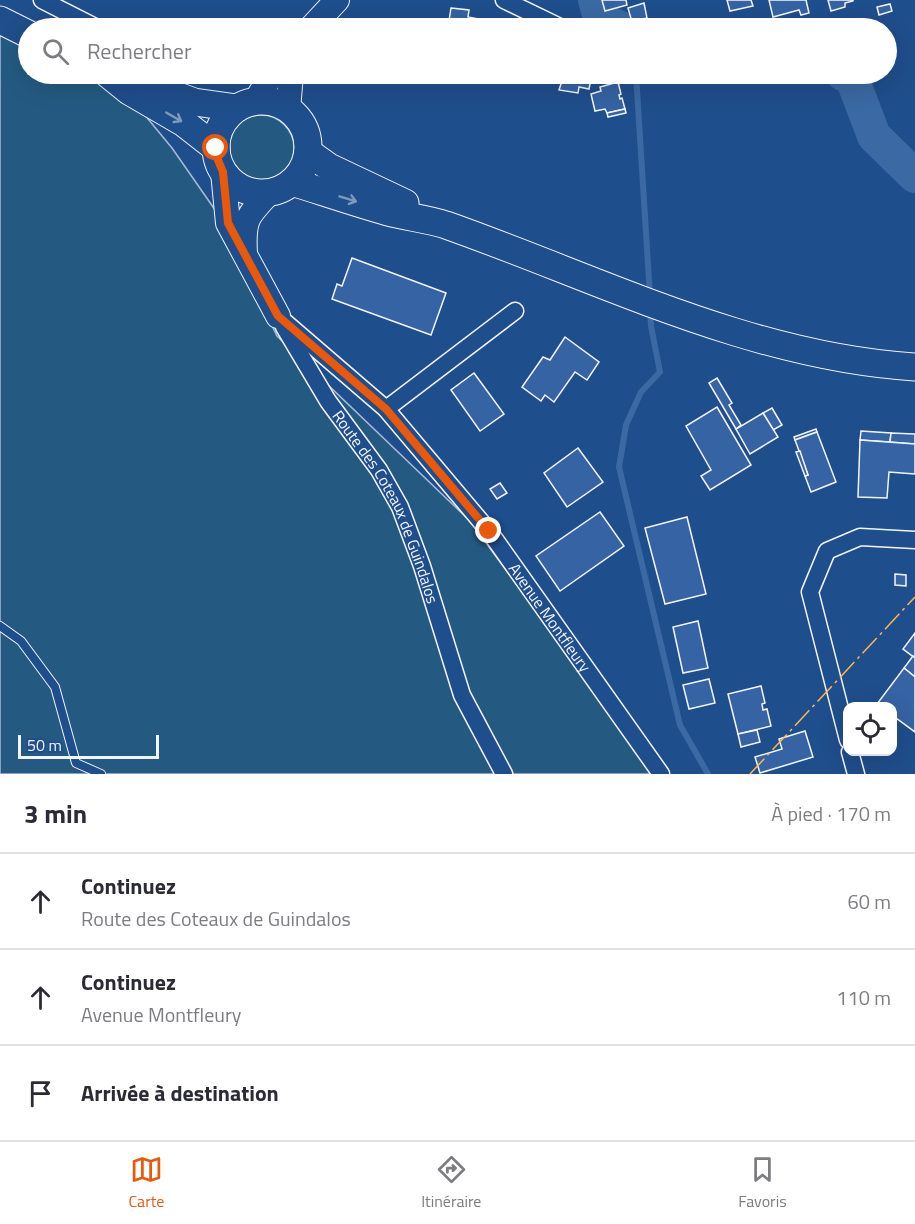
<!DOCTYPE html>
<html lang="fr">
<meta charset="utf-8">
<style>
:root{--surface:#fff;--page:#f2f2f3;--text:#2b2b33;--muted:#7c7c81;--line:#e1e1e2;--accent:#ea580c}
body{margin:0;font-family:"Titillium Web",sans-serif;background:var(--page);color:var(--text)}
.controls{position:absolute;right:18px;bottom:18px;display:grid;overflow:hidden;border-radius:12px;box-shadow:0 6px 24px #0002}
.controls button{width:54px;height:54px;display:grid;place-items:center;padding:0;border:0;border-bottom:2px solid var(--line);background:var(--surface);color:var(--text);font:30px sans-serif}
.scale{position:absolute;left:18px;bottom:15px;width:141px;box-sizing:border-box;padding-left:6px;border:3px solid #f2f6ff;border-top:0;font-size:16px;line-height:21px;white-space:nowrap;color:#f2f6ff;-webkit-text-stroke:4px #1f4e8c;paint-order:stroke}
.stop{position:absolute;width:18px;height:18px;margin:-14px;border:4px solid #ea580c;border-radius:50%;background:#fff}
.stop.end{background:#ea580c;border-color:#fff;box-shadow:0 2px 6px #0008}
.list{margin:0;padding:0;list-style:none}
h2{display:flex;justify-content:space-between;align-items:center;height:78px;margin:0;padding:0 24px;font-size:26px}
h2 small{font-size:20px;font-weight:400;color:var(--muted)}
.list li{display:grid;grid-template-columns:39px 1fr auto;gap:18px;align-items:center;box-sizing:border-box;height:96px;padding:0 24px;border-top:2px solid var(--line)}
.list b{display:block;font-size:22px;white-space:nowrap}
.list p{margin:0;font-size:20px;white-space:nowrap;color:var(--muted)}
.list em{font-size:20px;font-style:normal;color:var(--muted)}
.icon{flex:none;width:33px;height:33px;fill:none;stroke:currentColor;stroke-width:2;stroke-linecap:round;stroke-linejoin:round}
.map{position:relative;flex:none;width:915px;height:774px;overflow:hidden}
.search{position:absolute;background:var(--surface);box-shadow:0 6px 24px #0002;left:18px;right:18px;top:18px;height:66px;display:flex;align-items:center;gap:15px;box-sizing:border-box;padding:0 21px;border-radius:33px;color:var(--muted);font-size:22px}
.sheet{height:366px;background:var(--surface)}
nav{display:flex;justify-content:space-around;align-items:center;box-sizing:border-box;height:84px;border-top:2px solid var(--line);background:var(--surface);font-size:16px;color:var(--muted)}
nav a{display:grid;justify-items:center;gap:3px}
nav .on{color:var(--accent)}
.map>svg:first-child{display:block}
.green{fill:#245a82;stroke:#a8bbd7;stroke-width:1.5}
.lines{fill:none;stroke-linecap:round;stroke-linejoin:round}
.stream{stroke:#3b69a3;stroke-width:6}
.river{stroke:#3b69a3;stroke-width:34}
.building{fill:#3563a3;stroke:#f2f6ff;stroke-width:1.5}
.lane-casing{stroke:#f2f6ff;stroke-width:10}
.street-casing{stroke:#f2f6ff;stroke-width:19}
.secondary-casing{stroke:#f2f6ff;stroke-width:26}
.primary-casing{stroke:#f2f6ff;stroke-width:29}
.lane{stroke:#1f4e8c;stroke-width:8}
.street{stroke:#1f4e8c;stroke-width:16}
.secondary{stroke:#1f4e8c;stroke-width:24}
.primary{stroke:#1f4e8c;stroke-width:27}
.power{stroke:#ffb74d;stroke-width:1.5;stroke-dasharray:21 4.5 3 4.5;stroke-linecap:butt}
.oneway{stroke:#7e9ac0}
.route{stroke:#ea580c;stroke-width:8}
.labels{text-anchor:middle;stroke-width:4.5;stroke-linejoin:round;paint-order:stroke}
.street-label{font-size:16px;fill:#f2f6ff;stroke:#1f4e8c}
</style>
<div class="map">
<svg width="915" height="774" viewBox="0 0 915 774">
<rect width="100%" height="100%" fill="#1f4e8c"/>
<g class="green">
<path d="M0,21L28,31V74H111L172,148L220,217L277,336L470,521L656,774H0Z"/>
<circle cx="261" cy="148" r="33"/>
</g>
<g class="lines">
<g class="stream">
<path d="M636,74L650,296"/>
<path d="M650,309L651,326L660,372L641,392L626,425L619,467L680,725L708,774"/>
</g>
<g class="river">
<path d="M595,0L600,18L620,28"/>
<path d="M843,74L852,78L874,136L915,176"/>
</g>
</g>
<g class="building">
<path d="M602,0H626L627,5L605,11Z"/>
<path d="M727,0H751L753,6L730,11Z"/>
<path d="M769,0H806L809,13L801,15L799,10L773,17Z"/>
<path d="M828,0H853V1L845,3V7L831,11Z"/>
<path d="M644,3L647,18L632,22L628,8Z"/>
<path d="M890,4L892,11L879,15L877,7Z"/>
<path d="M451,8L469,10L468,17L479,19L478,28H437L438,19L449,21Z"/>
<path d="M562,74H592L589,89L579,87L578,93L559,90L564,75Z"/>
<path d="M618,82L621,94L619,95L620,99L622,98L625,109L607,113L605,109L595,111L591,94L601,91L600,87Z"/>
<path d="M625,109L626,113L608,117L607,113Z"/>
<path d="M352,258L446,293L431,335L332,299L337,284L342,286Z"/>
<path d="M565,337L599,362L587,380L575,372L554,402L545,395L541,401L522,387L543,357L550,360Z"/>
<path d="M474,373L504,414L480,431L451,390Z"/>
<path d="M717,378L732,403L729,405L741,425L736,429L709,383Z"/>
<path d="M717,407L751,465L710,490L701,476L711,470L686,426Z"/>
<path d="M772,408L782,425L773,430L763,413Z"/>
<path d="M763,413L778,437L750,454L736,429Z"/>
<path d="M816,429L817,432L795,440L794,437Z"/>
<path d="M861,431L891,433L890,442L860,440Z"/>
<path d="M817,432L836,482L811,492L805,476L808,475L795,440Z"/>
<path d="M891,433L915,434V444L890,442Z"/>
<path d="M860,440L915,444V474L889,472L887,498L858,497Z"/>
<path d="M578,448L603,482L567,507L544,473Z"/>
<path d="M800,451L808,475L805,476L796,452Z"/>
<path d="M500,483L507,493L497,499L490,489Z"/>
<path d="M600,512L624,546L560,591L536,556Z"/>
<path d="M687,517L706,594L665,604L645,528Z"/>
<path d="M895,574L906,575V586L895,585Z"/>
<path d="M698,621L708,668L683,673L673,627Z"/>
<path d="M915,633V658L903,649Z"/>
<path d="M913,656L915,658V677L904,668Z"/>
<path d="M904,668L915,677V732L892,715V706H881L877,704Z"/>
<path d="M709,679L715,703L689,709L683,685Z"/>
<path d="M761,686L765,703L762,704L763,710L767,709L771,726L738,734L728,694Z"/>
<path d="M757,730L760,742L741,747L738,734Z"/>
<path d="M805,731L813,757L760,773L755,757L782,749L779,739Z"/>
</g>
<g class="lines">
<g class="lane-casing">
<path id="lane" d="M0,626L21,641L55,687L76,763L101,774"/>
</g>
<g class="street-casing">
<g id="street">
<path d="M42,0L97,28"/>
<path d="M504,0L562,28"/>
<path id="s1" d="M278,316L386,409L489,531L661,774"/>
<path id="s2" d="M284,327L328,401L379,470L400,507L422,566L462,695L504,774"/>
<path d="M386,409L515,311"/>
<path d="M848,740L810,592L827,551L860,537L915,540"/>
<path d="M850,752L856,774"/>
</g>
</g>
<g class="secondary-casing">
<g id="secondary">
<path d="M311,28L337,0"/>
<path d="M255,102L272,74"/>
<path d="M288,110L291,74"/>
<path d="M223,172L228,223L278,316"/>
<path d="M245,253C243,220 247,216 269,193"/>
</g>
</g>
<g class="primary-casing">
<g id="primary">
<path d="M0,20L28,34"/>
<path d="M108,74L129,91L184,123L216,148"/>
<path d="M138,81L194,102L237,108"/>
<circle cx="262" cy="147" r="46"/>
<path d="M308,152L329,167L405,203"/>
<path d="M292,182C324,192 356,203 388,212C407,217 427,219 446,225C599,279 751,357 915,367"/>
</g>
</g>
<use href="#lane" class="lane"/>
<use href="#street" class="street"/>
<use href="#secondary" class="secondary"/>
<use href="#primary" class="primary"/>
<path class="power" d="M750,774L915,597"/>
</g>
<defs><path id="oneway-shaft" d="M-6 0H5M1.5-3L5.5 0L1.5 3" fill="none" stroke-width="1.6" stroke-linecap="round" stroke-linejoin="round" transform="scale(1.5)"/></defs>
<g class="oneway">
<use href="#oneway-shaft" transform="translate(174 117) rotate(30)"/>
<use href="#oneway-shaft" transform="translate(348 199) rotate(17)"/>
</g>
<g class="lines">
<path class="route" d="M216,148L218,160L223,172L228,223L278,316L386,409L489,531"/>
</g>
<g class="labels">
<g class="street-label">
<text dy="6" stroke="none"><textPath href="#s2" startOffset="208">Route des Coteaux de Guindalos</textPath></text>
<text dy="6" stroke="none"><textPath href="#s1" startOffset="408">Avenue Montfleury</textPath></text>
</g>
</g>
</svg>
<div class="controls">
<button><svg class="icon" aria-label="locate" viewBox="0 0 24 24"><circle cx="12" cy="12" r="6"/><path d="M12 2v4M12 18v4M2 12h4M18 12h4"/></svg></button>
</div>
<div class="scale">50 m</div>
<div class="stop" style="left:216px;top:148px"></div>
<div class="stop end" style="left:489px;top:531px"></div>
<div class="search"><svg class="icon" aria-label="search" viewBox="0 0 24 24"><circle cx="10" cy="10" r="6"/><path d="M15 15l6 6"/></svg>Rechercher</div>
</div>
<section class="sheet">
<h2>3 min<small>À pied · 170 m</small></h2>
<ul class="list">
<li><svg class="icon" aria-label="ahead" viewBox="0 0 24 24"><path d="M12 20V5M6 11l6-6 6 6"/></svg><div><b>Continuez</b><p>Route des Coteaux de Guindalos</p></div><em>60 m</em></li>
<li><svg class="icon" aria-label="ahead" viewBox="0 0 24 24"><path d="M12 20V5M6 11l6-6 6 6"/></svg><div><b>Continuez</b><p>Avenue Montfleury</p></div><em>110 m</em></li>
<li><svg class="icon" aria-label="arrive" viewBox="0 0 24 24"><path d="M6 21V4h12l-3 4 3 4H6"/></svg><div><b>Arrivée à destination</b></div></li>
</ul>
</section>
<nav>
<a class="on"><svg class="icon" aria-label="map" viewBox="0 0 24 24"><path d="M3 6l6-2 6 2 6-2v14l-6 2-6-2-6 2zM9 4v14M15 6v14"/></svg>Carte</a>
<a><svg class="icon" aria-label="directions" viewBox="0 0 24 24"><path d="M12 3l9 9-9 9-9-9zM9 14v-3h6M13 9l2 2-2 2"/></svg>Itinéraire</a>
<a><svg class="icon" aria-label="saved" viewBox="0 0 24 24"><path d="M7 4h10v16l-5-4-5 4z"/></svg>Favoris</a>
</nav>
